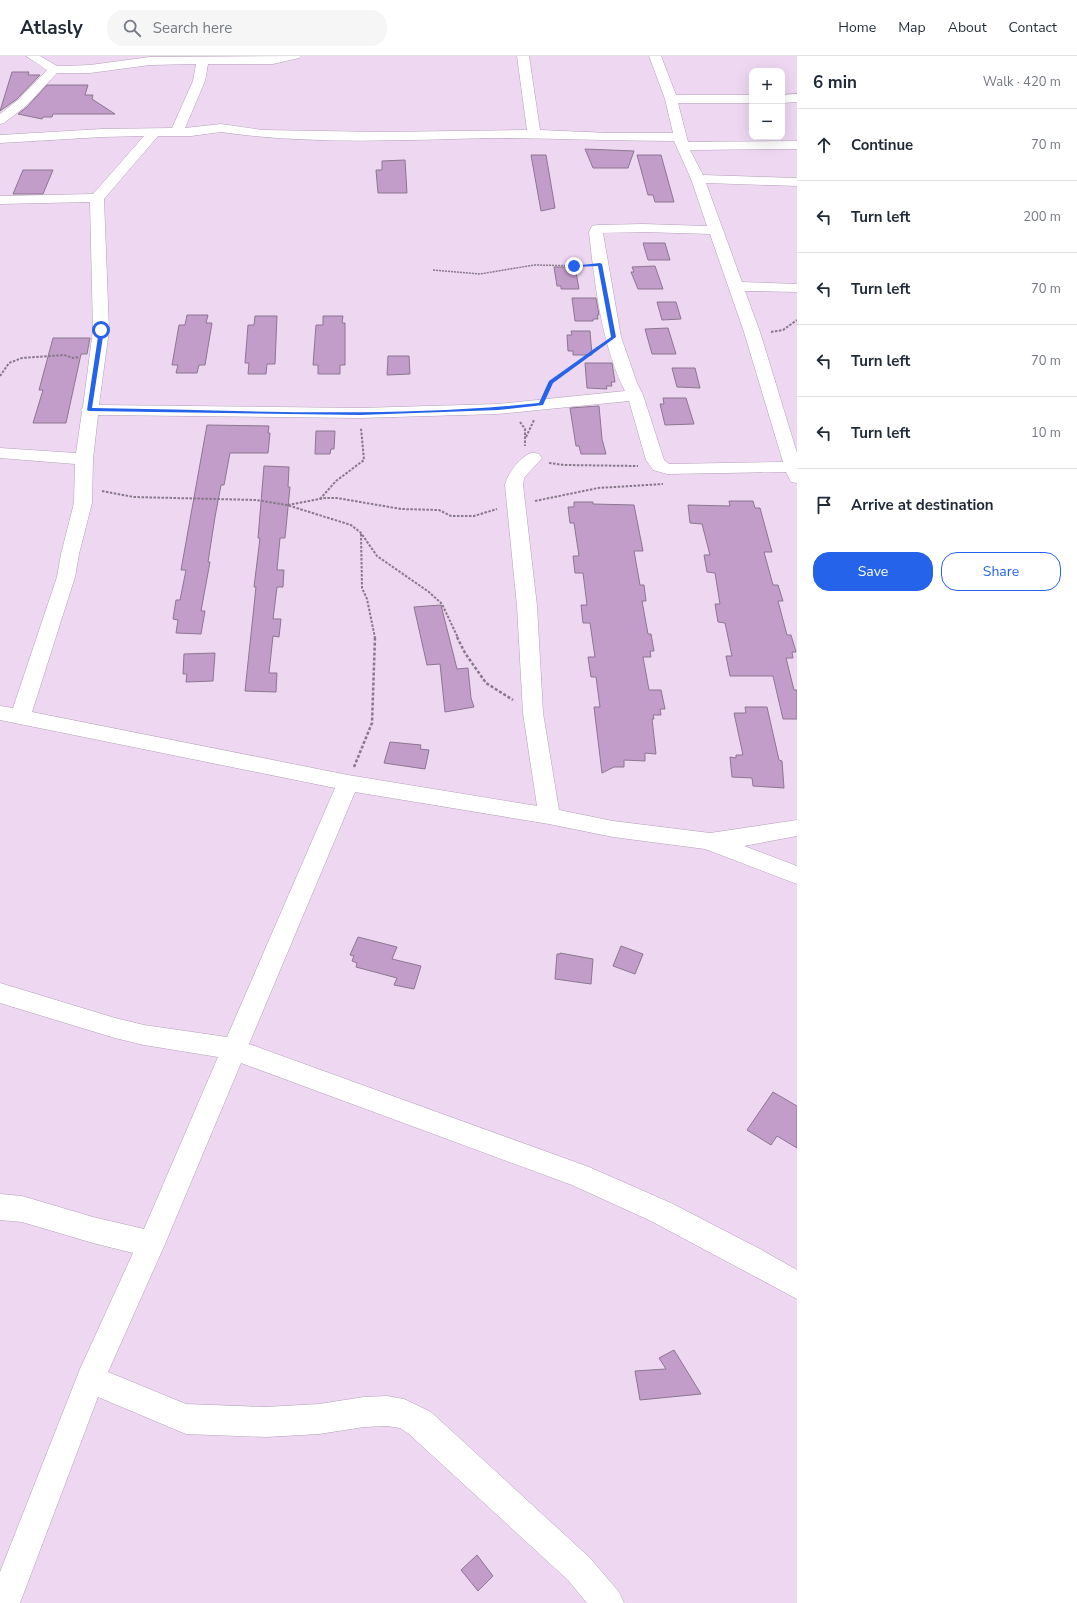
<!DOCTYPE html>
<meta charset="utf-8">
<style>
:root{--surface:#fff;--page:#f6f6f7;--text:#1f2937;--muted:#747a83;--line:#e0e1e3;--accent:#2563eb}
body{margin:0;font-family:"Nunito Sans",sans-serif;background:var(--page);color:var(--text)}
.controls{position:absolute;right:12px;top:12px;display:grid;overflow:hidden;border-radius:8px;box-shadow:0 4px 16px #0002}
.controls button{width:36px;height:36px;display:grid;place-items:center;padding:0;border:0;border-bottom:1px solid var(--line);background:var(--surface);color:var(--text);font:20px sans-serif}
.stop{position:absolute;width:12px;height:12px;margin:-9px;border:3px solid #2563eb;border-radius:50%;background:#fff}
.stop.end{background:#2563eb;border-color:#fff;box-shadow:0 1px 4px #0008}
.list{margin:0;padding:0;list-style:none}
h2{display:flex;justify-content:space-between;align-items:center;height:52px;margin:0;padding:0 16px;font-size:17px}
h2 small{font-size:13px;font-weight:400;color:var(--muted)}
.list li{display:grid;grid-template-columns:26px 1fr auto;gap:12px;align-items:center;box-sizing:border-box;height:72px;padding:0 16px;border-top:1px solid var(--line)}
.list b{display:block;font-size:15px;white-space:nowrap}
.list em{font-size:13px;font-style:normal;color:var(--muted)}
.actions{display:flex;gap:8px;padding:12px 16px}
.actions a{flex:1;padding:9px 0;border:1px solid var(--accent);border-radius:16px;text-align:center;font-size:14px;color:var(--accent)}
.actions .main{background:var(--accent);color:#fff}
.icon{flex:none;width:22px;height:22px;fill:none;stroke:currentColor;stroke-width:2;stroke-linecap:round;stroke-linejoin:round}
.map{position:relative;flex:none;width:797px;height:1547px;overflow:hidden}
header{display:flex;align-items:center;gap:24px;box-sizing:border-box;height:56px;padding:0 20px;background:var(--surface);border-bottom:1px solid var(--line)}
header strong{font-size:19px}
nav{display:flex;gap:22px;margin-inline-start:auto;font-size:14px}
.search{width:280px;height:36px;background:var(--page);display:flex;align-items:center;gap:10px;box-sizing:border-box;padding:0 14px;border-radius:16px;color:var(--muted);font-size:15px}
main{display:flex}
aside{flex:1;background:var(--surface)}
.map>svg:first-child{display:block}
.building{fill:#c39dca;stroke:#8b778f}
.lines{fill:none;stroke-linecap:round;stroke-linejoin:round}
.minor-casing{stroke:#b49fb8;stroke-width:1}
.path-far2{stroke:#87788a;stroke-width:1.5;stroke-dasharray:2 1;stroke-linecap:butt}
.path-far1{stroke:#87788a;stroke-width:2;stroke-dasharray:2.5 1.5;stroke-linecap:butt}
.path{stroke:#87788a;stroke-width:2.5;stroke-dasharray:3 2;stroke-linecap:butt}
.minor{fill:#fff;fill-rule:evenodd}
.route{fill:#2563eb}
</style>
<header>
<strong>Atlasly</strong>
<div class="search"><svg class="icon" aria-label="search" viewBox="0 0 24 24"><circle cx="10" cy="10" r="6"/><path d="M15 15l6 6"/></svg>Search here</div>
<nav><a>Home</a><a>Map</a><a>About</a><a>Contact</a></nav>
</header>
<main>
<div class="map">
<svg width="797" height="1547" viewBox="0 0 797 1547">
<rect width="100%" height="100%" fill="#edd7f1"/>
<g class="building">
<path d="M12,16H29L28,19H40L17,43L0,55Z"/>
<path d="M47,29H88L85,39H93L92,43L115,58H53L52,61H43L42,63L18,58L27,51Z"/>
<path d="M585,93L634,95L628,112H593Z"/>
<path d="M531,99H546L555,152L541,155Z"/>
<path d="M637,99H661L674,146H655L653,139H648Z"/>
<path d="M405,104L407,137H378L376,114H382V105Z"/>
<path d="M23,114H53L43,138H13Z"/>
<path d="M643,187H665L670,204H648Z"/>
<path d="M655,210L663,233H638L631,216H634L632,211Z"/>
<path d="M554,211H575L579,233H561V230H557Z"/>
<path d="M572,242H596L599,259H597L598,263H593V265H575Z"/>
<path d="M657,246H676L681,263L662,264Z"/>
<path d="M187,259H208L206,267H212L205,309H199L197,317H176L178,309H172L179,269H185Z"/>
<path d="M255,260H277L275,308H267L266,318H248L249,307H245L248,269H254Z"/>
<path d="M323,260H343L342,267H345V309H340V318H318V309H313L316,269H323Z"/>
<path d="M668,272L676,298H652L645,273Z"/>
<path d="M571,275H590L592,299H573V295H568L567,279H572Z"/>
<path d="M53,282H90L87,298H81L66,367H33L43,334H39Z"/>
<path d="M388,300H409L410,318L387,319Z"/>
<path d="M585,307H612L615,326H611L612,330H606L607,333L587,332Z"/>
<path d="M672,312H695L700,332L677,331Z"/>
<path d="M663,342H686L694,368L665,369L660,348H664Z"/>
<path d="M599,350L602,383L606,398H581L579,390H576L570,352Z"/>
<path d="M207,369L269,370L268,377H270L268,397H230L224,429H221L215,461L208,506H210L201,555H205L201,578L176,577L178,564L173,563L176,544H180L186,514H181Z"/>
<path d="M316,375H335L334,393H331L330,398H315Z"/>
<path d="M264,410L289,411L288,431H290L285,482H280L277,514H284L283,531H277L273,563H281L279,581L273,580L269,617H277L276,636L245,635L256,531H254L260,482H258Z"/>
<path d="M729,445H753L755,452H760L772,496H764L773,529H778L783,545H778L787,579H791L796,596H792L793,602H786L794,634H797V663H783L773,620H730L726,600H732L725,567L718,566L715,548H720L715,517L707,516L704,499H710L702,468L690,467L688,449L730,450Z"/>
<path d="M574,446H593V448L634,449L643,495H634L640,529H644L646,545H642L648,578H651L654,595H650L651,601H643L649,634H661L665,653H660L661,659H653L654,663H652L656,698L645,697V705L624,704V711H614L602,717L594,651H600L596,621H591L588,601H595L590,567H583L581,549H587L583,517H575L573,500H579L574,467H570L568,451H574Z"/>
<path d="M441,549L457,613L468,612L471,642L474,651L445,656L440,608L427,609L414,551Z"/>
<path d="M215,597L213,625L186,626L187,618H183L184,598Z"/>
<path d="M745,651H767L779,704L782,705L784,732L753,730L752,722L732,721L730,701L736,702V699H743L734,657H746Z"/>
<path d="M390,686L421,689L420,693L429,694L425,713L384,707Z"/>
<path d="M358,881L397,891L392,903L421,910L414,933L394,929L397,922L356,911L357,907L352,905L354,900L350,899Z"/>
<path d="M621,890L643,898L635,918L613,910Z"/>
<path d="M560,897L593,903L591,928L555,923L557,898H560Z"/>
<path d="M773,1036L797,1050V1092L777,1080L771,1089L747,1074Z"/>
<path d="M674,1294L701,1338L640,1344L635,1315L666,1313L659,1302Z"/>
<path d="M477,1499L493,1520L478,1535L461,1514Z"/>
</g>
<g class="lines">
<g class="minor-casing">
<g id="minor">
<path d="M26,0H40L57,10H65L90,9L150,1L301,0L299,2L273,8H208L205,25L185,72L221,68L262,74L382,76L527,74L517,0H529L540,74L609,77H673L665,43L649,0H661L676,39H752V47H678L688,86L797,85V93L690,94L703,119L797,122V130L706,127L742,226L797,228V236L745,235L760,276L797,397V427L791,426L786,416L667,418L653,414L646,404L629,345L498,358L360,362L98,359L93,403L92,447L79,498L75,521L32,656L348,719L537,750L523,657L517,550L505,429C507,419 518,404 527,399C531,396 535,397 539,398L542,402L524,422L523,429L537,550L543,657L559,754L613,765L710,777L797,764V780L744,790L797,810V828L705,793L613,781L549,768L355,736L249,988L589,1111L671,1147L760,1193L797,1214V1243L651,1165L572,1129L241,1007L165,1188L108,1316L186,1348L266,1351L319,1348L364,1341L387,1340L404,1343L431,1356L590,1502L619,1536L624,1547H587L568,1524L409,1378L400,1372L387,1370L364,1371L319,1378L266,1381L186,1378L98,1341L20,1547H0V1516L80,1313L133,1197L93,1187L22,1166L0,1164V1138L22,1140L93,1161L144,1173L218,1001L144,989L115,982L0,947V927L115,962L144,969L227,981L335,732L0,664V650L13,652L57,521L61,498L74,447L75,408L0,402V392L76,397L82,356L81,354L83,351L93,274L90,146L0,148V140L93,138L144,80L102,81L0,87V79L102,73L172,72L193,25L196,8L150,9L90,17H57L26,50L4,67L0,68V58L18,44L47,14ZM221,76C310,89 403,84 493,82C553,82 614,85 674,85L691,123L707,170L643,168L597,169L592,170L589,176C595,229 601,287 625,335L498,348L360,352L99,349L109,274L104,143L158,80H191ZM643,176L710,178L744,276L783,406L669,408L664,404L643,339L637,327L621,281L603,177Z"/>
<path d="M797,38V46L782,47V39Z"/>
</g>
</g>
<path class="path-far2" d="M433,214L480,218L534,209L583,210"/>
<g class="path-far1">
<path d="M771,276L783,274L797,264"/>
<path d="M0,320L9,307L22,302L64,299L73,302L79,301"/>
<path d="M548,334L551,327L598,291"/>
<path d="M520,366L525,373V390"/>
<path d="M526,381L534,364"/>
<path d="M549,407L564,409L638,410"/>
<path d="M102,435L134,441L256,444L287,449L351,469L361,477L377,500L429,536L442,548L458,582"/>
<path d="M320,443L336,425L364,404L361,372"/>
<path d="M535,445L598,432L663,428"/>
<path d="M288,449L325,442H337L401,453L439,454L451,460H474L497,453"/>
<path d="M361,478L362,532L367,543L375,582"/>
</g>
<g class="path">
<path d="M457,581L465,597L486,627L513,644"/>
<path d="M354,711L372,667L375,581"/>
</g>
<use href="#minor" class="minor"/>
</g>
<path class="route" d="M600,207L602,208L616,281L553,327L543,349L498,354L360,359L89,355L87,354L99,274L101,272L104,274L92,352C241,354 391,363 539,347L549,325L611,281L598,210L574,211L572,210Z"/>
</svg>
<div class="controls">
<button>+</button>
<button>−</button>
</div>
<div class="stop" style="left:101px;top:274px"></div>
<div class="stop end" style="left:574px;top:210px"></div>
</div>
<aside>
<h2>6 min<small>Walk · 420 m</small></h2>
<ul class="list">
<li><svg class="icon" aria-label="ahead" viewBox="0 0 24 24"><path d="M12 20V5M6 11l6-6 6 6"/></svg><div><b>Continue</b></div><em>70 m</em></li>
<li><svg class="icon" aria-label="left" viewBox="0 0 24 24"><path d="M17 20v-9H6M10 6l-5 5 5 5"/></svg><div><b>Turn left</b></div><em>200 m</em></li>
<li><svg class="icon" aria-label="left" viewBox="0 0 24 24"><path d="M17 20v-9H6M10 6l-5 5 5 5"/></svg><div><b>Turn left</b></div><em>70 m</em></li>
<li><svg class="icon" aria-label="left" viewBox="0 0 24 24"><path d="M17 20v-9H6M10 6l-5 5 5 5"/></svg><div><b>Turn left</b></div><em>70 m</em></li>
<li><svg class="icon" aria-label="left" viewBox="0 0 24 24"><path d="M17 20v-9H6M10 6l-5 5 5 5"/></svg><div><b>Turn left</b></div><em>10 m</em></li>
<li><svg class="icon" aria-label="arrive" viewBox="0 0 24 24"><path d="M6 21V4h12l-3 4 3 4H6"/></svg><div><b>Arrive at destination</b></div></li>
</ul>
<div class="actions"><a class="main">Save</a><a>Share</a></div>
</aside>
</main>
